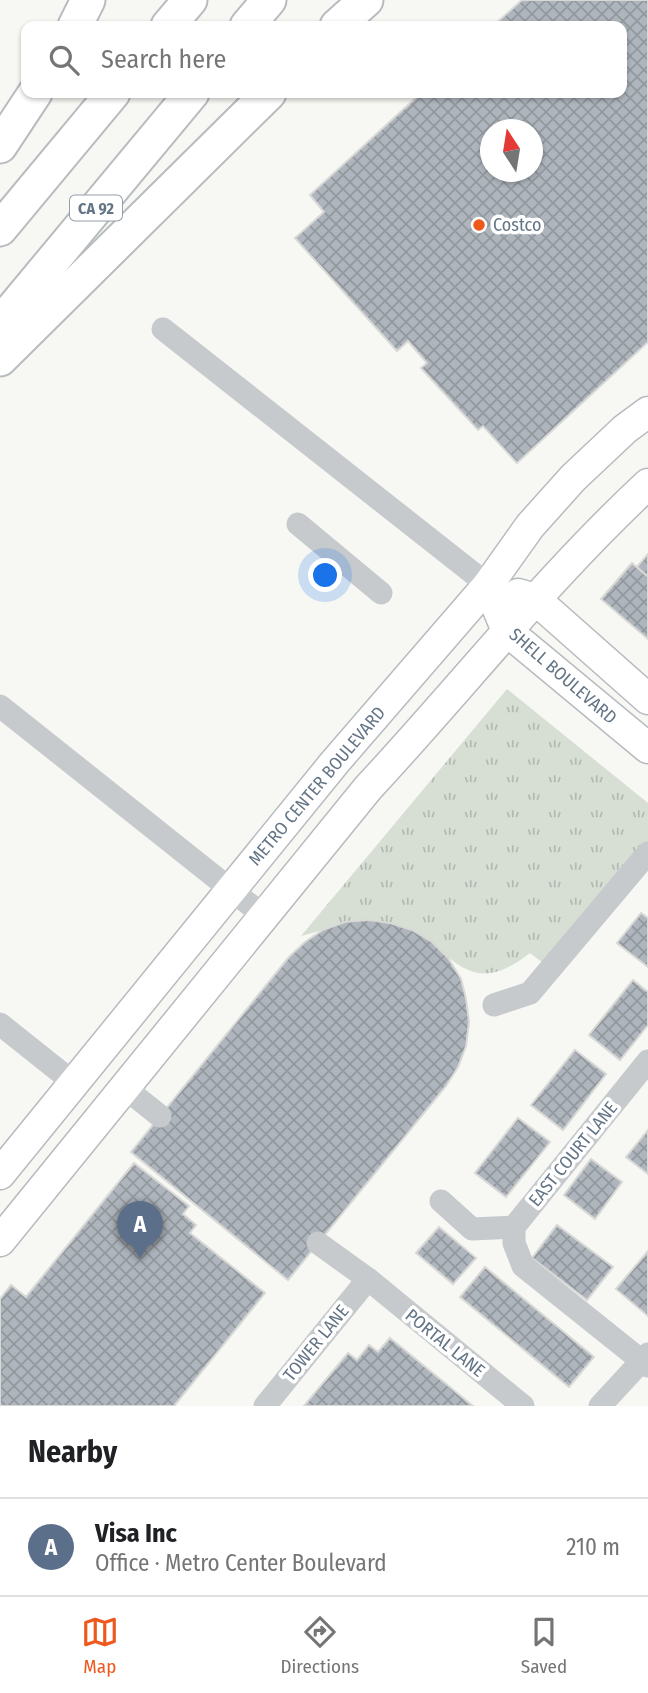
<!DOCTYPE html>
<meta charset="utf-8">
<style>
:root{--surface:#fff;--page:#f2f2f2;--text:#202124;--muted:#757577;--line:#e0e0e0;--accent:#ed581d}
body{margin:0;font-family:"Fira Sans Condensed",sans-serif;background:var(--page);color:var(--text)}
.compass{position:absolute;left:480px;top:119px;width:63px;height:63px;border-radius:50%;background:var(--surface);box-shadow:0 2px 5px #0004;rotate:348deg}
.you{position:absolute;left:326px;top:576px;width:24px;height:24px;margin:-18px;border:5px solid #fff;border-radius:50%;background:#1a73e8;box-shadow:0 0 0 10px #1a73e833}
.badge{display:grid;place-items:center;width:46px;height:46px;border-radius:50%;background:var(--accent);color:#fff;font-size:23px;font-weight:700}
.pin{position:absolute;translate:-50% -58px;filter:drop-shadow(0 2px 4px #0008)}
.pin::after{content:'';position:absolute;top:37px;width:24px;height:21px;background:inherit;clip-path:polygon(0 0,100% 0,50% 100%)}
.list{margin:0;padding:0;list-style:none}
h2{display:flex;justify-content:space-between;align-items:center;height:91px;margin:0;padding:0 28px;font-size:30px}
h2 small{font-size:23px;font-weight:400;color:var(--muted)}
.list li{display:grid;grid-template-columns:46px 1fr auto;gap:21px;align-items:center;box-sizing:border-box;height:98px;padding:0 28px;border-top:2px solid var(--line)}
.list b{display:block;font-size:26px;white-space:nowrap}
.list p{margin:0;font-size:23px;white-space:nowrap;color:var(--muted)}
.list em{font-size:23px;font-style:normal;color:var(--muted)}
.icon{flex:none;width:38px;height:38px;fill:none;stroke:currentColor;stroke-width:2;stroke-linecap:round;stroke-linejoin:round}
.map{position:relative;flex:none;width:648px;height:1406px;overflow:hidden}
.search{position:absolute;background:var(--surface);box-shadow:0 2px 5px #0004;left:21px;right:21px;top:21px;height:77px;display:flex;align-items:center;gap:18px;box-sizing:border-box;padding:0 24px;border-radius:14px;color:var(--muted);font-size:26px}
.sheet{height:189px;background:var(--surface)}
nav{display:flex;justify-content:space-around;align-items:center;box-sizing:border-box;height:98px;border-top:2px solid var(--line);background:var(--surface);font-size:19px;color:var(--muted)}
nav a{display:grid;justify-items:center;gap:4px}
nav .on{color:var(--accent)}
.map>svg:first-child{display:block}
.park{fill:url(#park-tufts)}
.building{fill:url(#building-cross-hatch);stroke:#d8d8d6;stroke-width:2;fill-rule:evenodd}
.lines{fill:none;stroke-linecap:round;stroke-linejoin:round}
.major-casing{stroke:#b7bbbf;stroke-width:33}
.highway-casing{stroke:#b8bcbf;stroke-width:37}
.minor{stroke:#c6cacd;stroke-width:23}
.major{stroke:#fff;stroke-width:30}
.highway{stroke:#fff;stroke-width:33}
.poi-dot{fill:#ed581d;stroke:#fff;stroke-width:2.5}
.labels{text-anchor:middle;stroke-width:7;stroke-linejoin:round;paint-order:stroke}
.shield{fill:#fff;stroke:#929eaa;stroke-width:2}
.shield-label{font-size:16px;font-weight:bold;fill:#647586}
.poi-label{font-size:18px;fill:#647586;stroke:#fff;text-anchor:start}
.street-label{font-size:18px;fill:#647586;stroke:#fff}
</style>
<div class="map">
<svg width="648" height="1406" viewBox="0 0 648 1406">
<defs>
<pattern id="park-tufts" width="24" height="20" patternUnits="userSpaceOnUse" patternTransform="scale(1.75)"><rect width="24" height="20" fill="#d7dfd4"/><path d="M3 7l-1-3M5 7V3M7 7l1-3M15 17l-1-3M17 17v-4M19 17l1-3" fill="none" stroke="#b2b9b2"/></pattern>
<pattern id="building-cross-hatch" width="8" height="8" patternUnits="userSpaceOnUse" patternTransform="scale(1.75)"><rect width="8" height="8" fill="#aeb5bc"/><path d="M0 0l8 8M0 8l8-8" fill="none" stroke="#91989e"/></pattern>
</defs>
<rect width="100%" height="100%" fill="#f7f7f3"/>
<path class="park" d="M507,689L648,803V842L547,966L530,953C460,1008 451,936 390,923C361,916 329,929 301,936Z"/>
<g class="building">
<path d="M522,0H648V342L517,463L483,426L478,430L421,368L427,363L408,341L397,351L295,238L324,212L310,195L421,93H622V26H493ZM490,130H532V172H490Z"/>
<path d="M648,554V577L637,567Z"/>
<path d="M632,563L648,577V639L601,599Z"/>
<path d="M641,913L648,918V967L617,943Z"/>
<path d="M368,920L390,923L412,930L432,942L448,958L461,979L466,999L469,1022L466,1046L458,1067L446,1086L288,1280L131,1152L289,957L305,942L323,930L345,922Z"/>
<path d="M633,980L648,992V1025L620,1060L589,1035Z"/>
<path d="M575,1050L606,1074L563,1130L531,1105Z"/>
<path d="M518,1118L550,1142L506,1197L475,1173Z"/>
<path d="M648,1130V1174L626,1157Z"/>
<path d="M591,1159L622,1182L595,1219L564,1195Z"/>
<path d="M134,1163L189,1206L183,1214L196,1225L190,1233L265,1293L174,1406H0V1299L11,1285L26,1297Z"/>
<path d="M557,1225L613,1267L587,1300L532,1258Z"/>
<path d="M439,1227L476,1258L453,1284L416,1253Z"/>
<path d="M648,1251V1316L616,1289Z"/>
<path d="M485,1267L594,1357L569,1387L460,1297Z"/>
<path d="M390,1338L473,1406H304L348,1353L357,1360L369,1345L378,1352Z"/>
</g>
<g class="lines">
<g class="major-casing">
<g id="major">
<path d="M488,585L507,631L648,748"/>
<path d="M518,594L535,599L648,699"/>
<path d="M0,1174L335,762L488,585L530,526L573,478L625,429L648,412"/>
<path d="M0,1241L368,788C462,687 547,578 648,484"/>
</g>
</g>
<g class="highway-casing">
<g id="highway">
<path d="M75,26L88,0"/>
<path d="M168,26L190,0"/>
<path d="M247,26L269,0"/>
<path d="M337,26L366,0"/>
<path d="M0,146L35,93"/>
<path d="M0,229L113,93"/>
<path d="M0,324L192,93"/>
<path d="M0,359L269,93"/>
</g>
</g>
<g class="minor">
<path d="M163,329L488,585"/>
<path d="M298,524L381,593"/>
<path d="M0,706L264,916"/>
<path d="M494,1005L530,993L648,853"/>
<path d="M0,1024L74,1083"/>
<path d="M648,1061L514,1227V1243L523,1266L648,1366"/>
<path d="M125,1088L160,1116"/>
<path d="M441,1201L472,1229L514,1227"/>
<path d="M318,1243L368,1279L523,1406"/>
<path d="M265,1406L368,1279"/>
<path d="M600,1406L648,1354"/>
</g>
<use href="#major" class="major"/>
<use href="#highway" class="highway"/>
</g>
<circle class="poi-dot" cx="479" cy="225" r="7"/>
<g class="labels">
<rect class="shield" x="70" y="195.5" width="52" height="25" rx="5"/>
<g class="shield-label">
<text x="96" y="214">CA 92</text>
</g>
<g class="poi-label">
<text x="493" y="231">Costco</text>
</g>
<g class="street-label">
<text transform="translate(563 676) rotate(41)" y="6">SHELL BOULEVARD</text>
<text transform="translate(317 786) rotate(-50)" y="6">METRO CENTER BOULEVARD</text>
<text transform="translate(573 1154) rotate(-51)" y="6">EAST COURT LANE</text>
<text transform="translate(316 1343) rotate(-51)" y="6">TOWER LANE</text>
<text transform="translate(445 1343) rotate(39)" y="6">PORTAL LANE</text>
</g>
</g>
</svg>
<svg class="compass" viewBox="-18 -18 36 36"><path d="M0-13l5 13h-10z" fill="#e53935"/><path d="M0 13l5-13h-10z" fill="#757577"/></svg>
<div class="you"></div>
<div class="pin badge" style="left:140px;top:1259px;background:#5c6f8a">A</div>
<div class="search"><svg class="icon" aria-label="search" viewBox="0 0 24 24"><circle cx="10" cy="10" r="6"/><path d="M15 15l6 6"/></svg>Search here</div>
</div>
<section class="sheet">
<h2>Nearby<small></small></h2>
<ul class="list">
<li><span class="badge" style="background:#5c6f8a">A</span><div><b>Visa Inc</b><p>Office · Metro Center Boulevard</p></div><em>210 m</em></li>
</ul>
</section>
<nav>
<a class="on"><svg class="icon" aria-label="map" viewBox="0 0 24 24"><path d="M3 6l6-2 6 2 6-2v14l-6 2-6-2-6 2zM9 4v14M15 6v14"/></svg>Map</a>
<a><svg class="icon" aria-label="directions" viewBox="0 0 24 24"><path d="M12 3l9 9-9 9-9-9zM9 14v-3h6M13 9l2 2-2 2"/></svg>Directions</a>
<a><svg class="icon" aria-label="saved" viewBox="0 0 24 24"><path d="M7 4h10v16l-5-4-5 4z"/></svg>Saved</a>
</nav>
